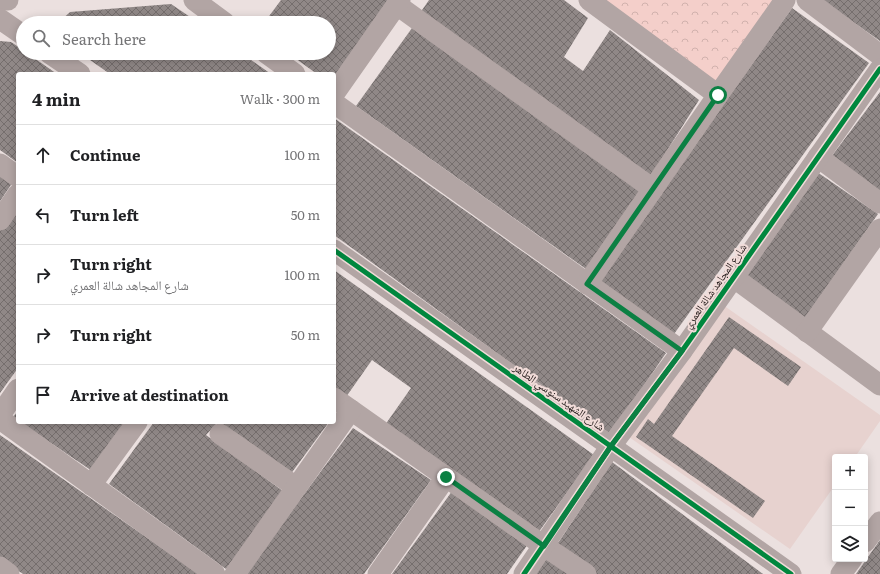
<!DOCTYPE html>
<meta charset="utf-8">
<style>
:root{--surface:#fff;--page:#f2f2f2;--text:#202124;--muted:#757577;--line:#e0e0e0}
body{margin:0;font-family:Literata,"Noto Naskh Arabic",serif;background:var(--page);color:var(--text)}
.controls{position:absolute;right:12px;bottom:12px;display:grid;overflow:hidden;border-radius:4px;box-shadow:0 2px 10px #0003}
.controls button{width:36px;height:36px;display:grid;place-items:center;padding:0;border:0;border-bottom:1px solid var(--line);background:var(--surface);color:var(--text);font:20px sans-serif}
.stop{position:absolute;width:12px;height:12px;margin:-9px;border:3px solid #0b8043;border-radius:50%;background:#fff}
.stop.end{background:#0b8043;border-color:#fff;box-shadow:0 1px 4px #0008}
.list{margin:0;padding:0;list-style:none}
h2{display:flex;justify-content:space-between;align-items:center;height:52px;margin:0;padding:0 16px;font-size:17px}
h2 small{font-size:13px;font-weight:400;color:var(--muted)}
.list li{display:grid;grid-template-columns:26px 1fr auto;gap:12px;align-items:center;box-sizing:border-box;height:60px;padding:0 16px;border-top:1px solid var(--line)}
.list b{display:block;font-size:15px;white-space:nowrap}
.list p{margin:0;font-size:13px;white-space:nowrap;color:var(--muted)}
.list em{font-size:13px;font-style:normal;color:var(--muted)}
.icon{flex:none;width:22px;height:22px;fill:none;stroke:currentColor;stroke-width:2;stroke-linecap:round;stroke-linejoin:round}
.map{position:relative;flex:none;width:880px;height:574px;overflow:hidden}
.search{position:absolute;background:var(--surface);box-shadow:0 2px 10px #0003;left:16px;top:16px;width:320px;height:44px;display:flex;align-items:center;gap:10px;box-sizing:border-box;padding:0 14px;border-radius:22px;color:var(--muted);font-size:15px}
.panel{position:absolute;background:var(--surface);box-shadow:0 2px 10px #0003;left:16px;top:72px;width:320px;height:352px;border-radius:4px}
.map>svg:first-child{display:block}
.built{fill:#e7d2cf}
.park{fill:url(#park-crowns)}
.building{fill:url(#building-cross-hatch)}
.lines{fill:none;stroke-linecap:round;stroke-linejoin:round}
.minor{stroke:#b2a5a4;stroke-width:21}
.cycleway-casing{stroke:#f1dcd9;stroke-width:8}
.cycleway{stroke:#00873e;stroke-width:5}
.route{stroke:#0b8043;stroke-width:5}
.labels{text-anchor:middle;stroke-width:4;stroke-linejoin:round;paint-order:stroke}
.street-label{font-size:11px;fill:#211918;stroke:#f1dcd9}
</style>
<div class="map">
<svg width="880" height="574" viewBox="0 0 880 574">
<defs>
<pattern id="park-crowns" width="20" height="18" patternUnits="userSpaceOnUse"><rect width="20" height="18" fill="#f4cfca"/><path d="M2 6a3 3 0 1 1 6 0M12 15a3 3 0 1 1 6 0" fill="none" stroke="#d1b1ad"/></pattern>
<pattern id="building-cross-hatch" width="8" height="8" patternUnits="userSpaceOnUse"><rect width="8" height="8" fill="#908887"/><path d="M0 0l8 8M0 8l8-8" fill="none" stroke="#756e6d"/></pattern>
</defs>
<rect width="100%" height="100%" fill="#ebe0df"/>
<path class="built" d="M723,305L880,415V421L855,457H835V485L790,549L629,437Z"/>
<path class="park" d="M605,0H776L720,85Z"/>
<g class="building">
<path d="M281,0H391L334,85V74H317L288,53H329V23H264Z"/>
<path d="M429,0H564L588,18L564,57L583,71L610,30L699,100L649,179L420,13Z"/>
<path d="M822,0H880V41Z"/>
<path d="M171,4L199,23H58L70,12Z"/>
<path d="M792,8L869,63L674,334L598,280Z"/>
<path d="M412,28L642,191L586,269L356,106Z"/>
<path d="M0,41L11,42L23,50V53H27L57,74H18V163L0,150Z"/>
<path d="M80,53H241L271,74H110Z"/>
<path d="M880,92V193L831,157Z"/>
<path d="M334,118L666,353L610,435L334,235Z"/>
<path d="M817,172L878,214L805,318L745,276Z"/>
<path d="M0,174L13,182L0,201Z"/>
<path d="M18,201V368L0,393V226Z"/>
<path d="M334,270L594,455L538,533L385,425L411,388L372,360L346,397L334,389Z"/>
<path d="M729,317L801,367L788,386L734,348L672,436L765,501L753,518L636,437L648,419L654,424Z"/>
<path d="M18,411V421L13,417Z"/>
<path d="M20,422H131L95,473Z"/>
<path d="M154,422H329L290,475L216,424L206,435L283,491L226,569L109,484Z"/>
<path d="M353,428L431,480L364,574H245Z"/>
<path d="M0,435L199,574H23L0,558Z"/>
<path d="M612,462L763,574H595L556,546Z"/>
<path d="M453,490L528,544L507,574H392Z"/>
<path d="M880,540V574H856Z"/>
<path d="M548,556L572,574H536Z"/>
</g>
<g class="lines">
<g class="minor">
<path d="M0,0H8"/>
<path d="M194,0L225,23"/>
<path d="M589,0L718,95"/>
<path d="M807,0L880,55"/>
<path d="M397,5L653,189"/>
<path d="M0,19L23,35"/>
<path d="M49,53L80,74"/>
<path d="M266,53L295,74"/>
<path d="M334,94L400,0"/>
<path d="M334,103L682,351"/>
<path d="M818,157L880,203"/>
<path d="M0,164L18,177"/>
<path d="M0,220L18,194"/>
<path d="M334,250L791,574"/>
<path d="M733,277L880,385"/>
<path d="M587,284L718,95L785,0"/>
<path d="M807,332L880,229"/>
<path d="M334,398L544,546L586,574"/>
<path d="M0,415L18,389"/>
<path d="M0,419L215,574"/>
<path d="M220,434L296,487"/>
<path d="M91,485L137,422"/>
<path d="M865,542L880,522"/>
<path d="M0,567L9,574"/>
<path d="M235,574L351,410"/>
<path d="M378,574L446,477"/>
<path d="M524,574L611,446L682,351L880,69"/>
<path d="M841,574L852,559"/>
</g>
<g class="cycleway-casing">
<g id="cycleway">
<path d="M334,250L791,574"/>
<path d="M524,574L611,446L682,351L880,69"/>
</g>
</g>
<use href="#cycleway" class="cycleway"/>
</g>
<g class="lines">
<path class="route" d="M446,477L544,546L611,446L682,351L587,284L718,95"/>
</g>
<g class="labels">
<g class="street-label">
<text transform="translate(715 286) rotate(-55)" y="4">شارع المجاهد شالة العمري</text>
<text transform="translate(559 397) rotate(35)" y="4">شارع الشهيد سنوسي الطاهر</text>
</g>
</g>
</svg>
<div class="controls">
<button>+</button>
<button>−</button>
<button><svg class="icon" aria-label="layers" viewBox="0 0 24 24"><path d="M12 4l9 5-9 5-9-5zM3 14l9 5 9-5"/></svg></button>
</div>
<div class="stop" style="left:718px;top:95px"></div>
<div class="stop end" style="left:446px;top:477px"></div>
<div class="search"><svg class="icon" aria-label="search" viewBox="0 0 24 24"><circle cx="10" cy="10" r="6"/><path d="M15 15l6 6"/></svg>Search here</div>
<section class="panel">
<h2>4 min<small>Walk · 300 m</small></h2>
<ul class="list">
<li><svg class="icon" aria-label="ahead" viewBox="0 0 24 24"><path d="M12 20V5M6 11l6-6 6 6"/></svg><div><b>Continue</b></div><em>100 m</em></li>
<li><svg class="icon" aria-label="left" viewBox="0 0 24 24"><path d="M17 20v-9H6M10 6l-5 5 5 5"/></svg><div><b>Turn left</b></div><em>50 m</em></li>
<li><svg class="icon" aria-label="right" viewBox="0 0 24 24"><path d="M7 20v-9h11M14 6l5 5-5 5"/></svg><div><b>Turn right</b><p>شارع المجاهد شالة العمري</p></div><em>100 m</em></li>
<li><svg class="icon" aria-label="right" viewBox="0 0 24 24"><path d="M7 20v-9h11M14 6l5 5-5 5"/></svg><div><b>Turn right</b></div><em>50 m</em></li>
<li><svg class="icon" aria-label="arrive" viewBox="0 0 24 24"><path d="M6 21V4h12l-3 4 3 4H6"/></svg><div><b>Arrive at destination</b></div></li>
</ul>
</section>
</div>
